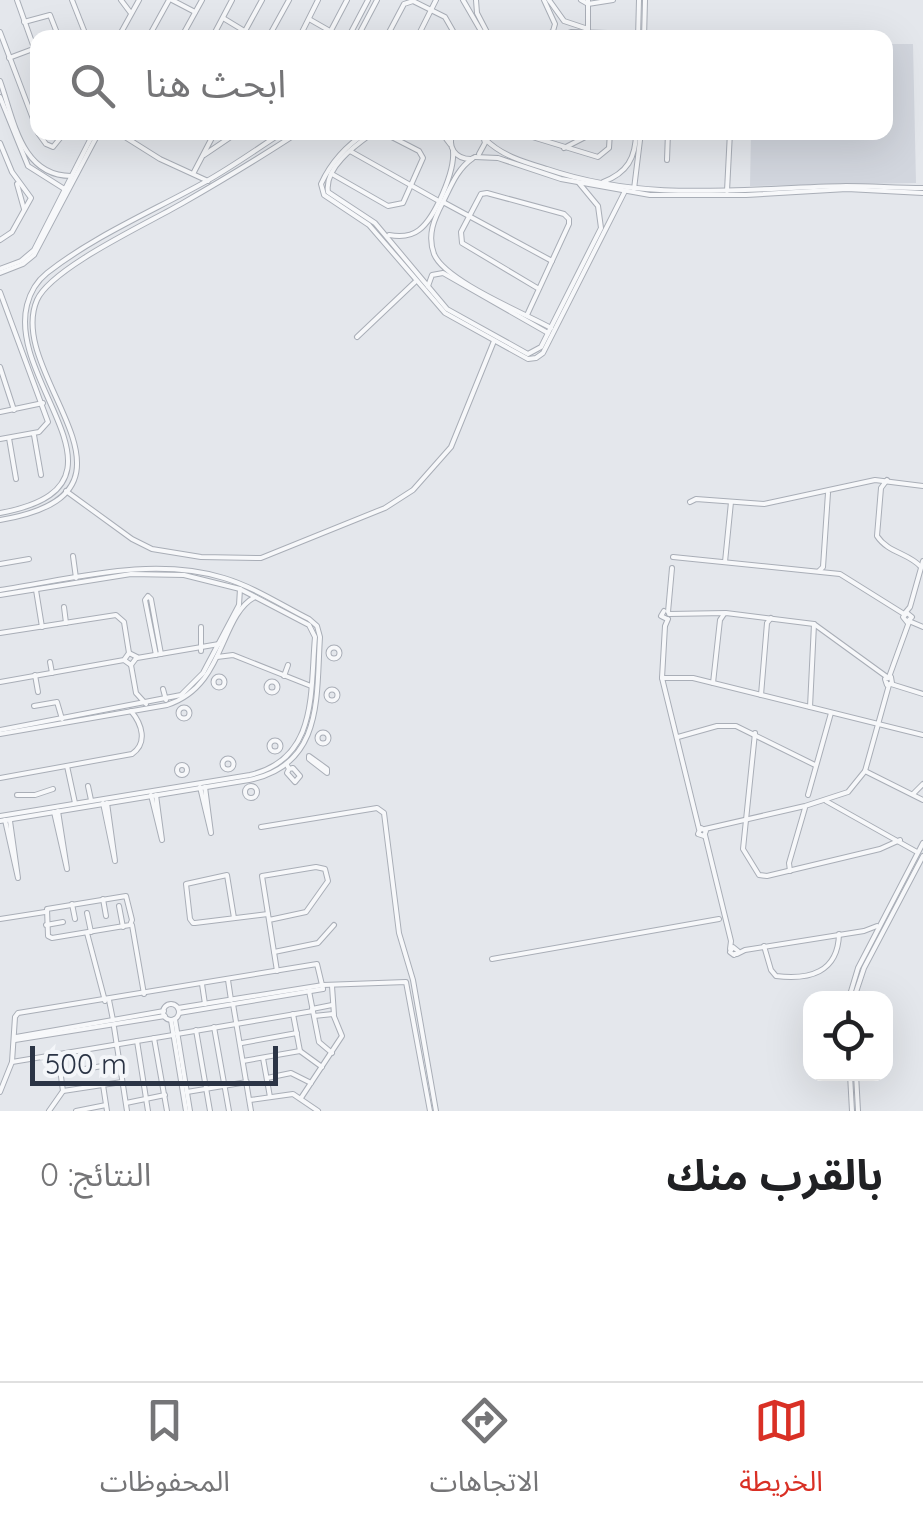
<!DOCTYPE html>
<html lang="ar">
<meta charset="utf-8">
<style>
:root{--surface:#fff;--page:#f2f2f2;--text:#202124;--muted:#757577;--line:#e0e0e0;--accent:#d93025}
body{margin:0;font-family:Quicksand,"Noto Sans Arabic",sans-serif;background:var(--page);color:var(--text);direction:rtl}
.controls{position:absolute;right:30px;bottom:30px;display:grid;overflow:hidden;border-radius:20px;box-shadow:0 10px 40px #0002}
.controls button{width:90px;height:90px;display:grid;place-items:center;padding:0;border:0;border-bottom:2px solid var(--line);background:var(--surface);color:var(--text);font:50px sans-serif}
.scale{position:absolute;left:30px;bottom:25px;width:248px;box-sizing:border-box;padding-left:10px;border:5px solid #2b3445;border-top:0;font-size:28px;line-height:35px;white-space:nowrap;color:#2b3445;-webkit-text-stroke:8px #f4f6f9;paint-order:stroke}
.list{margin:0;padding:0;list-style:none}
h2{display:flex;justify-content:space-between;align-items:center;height:130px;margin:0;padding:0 40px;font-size:42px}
h2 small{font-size:32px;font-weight:400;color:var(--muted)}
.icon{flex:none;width:55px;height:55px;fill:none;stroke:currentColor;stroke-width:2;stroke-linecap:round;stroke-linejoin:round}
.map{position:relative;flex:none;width:923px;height:1111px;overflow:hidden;direction:ltr}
.search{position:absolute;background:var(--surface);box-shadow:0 10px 40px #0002;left:30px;right:30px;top:30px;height:110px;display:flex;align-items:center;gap:25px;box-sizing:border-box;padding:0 35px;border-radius:20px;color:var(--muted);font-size:38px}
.sheet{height:270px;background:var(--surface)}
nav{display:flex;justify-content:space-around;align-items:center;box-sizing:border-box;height:140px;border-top:2px solid var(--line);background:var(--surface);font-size:28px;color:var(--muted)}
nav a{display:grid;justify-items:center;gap:5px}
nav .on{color:var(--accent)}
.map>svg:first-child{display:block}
.built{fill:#d2d6de}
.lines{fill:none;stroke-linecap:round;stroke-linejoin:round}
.street-casing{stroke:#a9aeb7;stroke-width:6}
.street{stroke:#f7f8fa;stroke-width:4}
</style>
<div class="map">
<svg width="923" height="1111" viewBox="0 0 923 1111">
<rect width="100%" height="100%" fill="#e4e7ec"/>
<path class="built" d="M886,44H913L916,183L750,186L751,133L886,132Z"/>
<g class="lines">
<g class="street-casing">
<g id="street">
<path d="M17,0L38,59"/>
<path d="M72,0L87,38"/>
<path d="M121,0L130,12"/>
<path d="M172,0L195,12"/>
<path d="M463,0L485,38"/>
<path d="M476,0L477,13L490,38"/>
<path d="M549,0L564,21L588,29"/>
<path d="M581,0L588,4L613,0"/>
<path d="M223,18L256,38"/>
<path d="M309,19L330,31"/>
<path d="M24,22L50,15L59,38"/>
<path d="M245,31L262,0"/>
<path d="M0,32L38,132"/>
<path d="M118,38L139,0"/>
<path d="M148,38L169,0"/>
<path d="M181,38L202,0"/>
<path d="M212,38L232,0"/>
<path d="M268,38L289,0"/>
<path d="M299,38L318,0"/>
<path d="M327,38L347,0"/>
<path d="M348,38L368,0"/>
<path d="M357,38L377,0"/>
<path d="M386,38L404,4L413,1L445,17L457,38"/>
<path d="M417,38L436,0"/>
<path d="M544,38L553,31L555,24L544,0"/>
<path d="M554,38L571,32L644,34"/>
<path d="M588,38V0"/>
<path d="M638,38L639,0"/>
<path d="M644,38L645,0"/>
<path d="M9,58L33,49"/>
<path d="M0,81C14,120 21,176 71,176"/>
<path d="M0,97L28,166L66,190"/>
<path d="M117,132L160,159L208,181"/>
<path d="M172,132H185"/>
<path d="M367,132C347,145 331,162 321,184L324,195L369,225L445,313L528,359L536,358L543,353L625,191"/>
<path d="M374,132C356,145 324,167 328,192L375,223L447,309L528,354L541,347L601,228L598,206L579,183"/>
<path d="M441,132L450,144"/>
<path d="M453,132C447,147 455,159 471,159"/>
<path d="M516,132L598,157L609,148L610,132"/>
<path d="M38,133L46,144L53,147L65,132"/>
<path d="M485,139C502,156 524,162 547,169C647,203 743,188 846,186C871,186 897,188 923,188"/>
<path d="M0,143L12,172L31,198L12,232L0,240"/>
<path d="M564,148L595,132"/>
<path d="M350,151L437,200"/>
<path d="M479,154L485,143L482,132"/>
<path d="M204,155L238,132"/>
<path d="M475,157L498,158L561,179L650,195H746L847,189L923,193"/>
<path d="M473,158C457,169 451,186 443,202C434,219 427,235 434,254C445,281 524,313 551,328"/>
<path d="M667,160L668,132"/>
<path d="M194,172L215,132"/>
<path d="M332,174L388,206L403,203L423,158L419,151L382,132"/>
<path d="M603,182C627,173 636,158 636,132"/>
<path d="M17,184L24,209"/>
<path d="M634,189L641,132"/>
<path d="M727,191L730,132"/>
<path d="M443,202L552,261"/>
<path d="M389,235C400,237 410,237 419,230C435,218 455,171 453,151"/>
<path d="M0,269L21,261L34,250L94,132"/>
<path d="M0,273L23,264L34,255L99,132"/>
<path d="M428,286L432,275L443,273L548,333"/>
<path d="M0,292L48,422L39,432L0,439"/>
<path d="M527,315C541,285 555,255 569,224V219L564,214L487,193L481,194L461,232L462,243L539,289"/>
<path d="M357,337L415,282"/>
<path d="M0,367L14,410"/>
<path d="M0,412L43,403"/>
<path d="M34,435L41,475"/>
<path d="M9,438L16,479"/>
<path d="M887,480L881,488L877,536C888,553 909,553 921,567"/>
<path d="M66,491L132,539L152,549L201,557L261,558L385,508L413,490L451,447L494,341"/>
<path d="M690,502L696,499L764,504L875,480L923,486"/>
<path d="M0,513C147,486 7,385 27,305C30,293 37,281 47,273C94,236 153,211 205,182C232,167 257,149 283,132"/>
<path d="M0,520C168,492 4,375 37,300C51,268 148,223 181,204C221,181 261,157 299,132"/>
<path d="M73,556L76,578"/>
<path d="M673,557L840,574L904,614"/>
<path d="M725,562L731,502"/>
<path d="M0,564L29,559"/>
<path d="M819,571L823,567L828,493"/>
<path d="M0,590C73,579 151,556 224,578C254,587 281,605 309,619L317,626L320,637C316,696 324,765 249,780L0,821"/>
<path d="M36,590L42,627"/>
<path d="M0,595L131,574L184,575L240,589L309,625L315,637C310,693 318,759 250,775L0,816"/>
<path d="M64,607L66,623"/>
<path d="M664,611L661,616L667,619"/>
<path d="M668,612L672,568"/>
<path d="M905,613L910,607L923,561"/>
<path d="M907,613L912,617L907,622L903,617Z"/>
<path d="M669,614L726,613L814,624L887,677"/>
<path d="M668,619L665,626L662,678L699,829"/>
<path d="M909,621L923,627"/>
<path d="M0,633L116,615L124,622L129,653"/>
<circle cx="334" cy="653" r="5.5"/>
<path d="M201,651V627"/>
<path d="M156,655L145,600L148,596L151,599L161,654"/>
<path d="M217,657L233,655L311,686"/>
<path d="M137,658L219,644"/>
<path d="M50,662L52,673"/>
<path d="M131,665L136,693L146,704"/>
<path d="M35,675L38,692"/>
<path d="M284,676L288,665"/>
<circle cx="219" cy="682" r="5.5"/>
<path d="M889,677L909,622"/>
<path d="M891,677L892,683L887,685L885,679Z"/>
<path d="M662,678H693L923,735"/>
<circle cx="272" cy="687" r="5.5"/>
<path d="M0,682L124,660L131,665L137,657L129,653L124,660"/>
<path d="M713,683L720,620L724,614"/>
<path d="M891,684L923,694"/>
<path d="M163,689L166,700"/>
<circle cx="332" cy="695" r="5.5"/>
<path d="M761,695L767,623L771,618"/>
<path d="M34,706L57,702L62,719"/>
<path d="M810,707L814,624"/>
<circle cx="184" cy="713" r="5.5"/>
<path d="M0,730L181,695L203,673L239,605L240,589"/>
<circle cx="323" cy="738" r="5.5"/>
<path d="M755,733L743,849L759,875L767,876L880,849L900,840"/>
<path d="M0,734L167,705C226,686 219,616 255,597"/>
<path d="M678,737L717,726H736L815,765"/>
<circle cx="275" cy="746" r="5.5"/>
<path d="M309,756L327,769V773L309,759Z"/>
<circle cx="228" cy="764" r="5.5"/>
<circle cx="182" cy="770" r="5"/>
<path d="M287,765L289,769L287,773L295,782L300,776L293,768L289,769"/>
<path d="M67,766L75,803"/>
<path d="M865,771L923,800"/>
<path d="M0,778L132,754C148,743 142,724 131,711"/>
<circle cx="251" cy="792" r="6"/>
<path d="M88,786L91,800"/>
<path d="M200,787L211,833L205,787"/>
<path d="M913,794L923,784"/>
<path d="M17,795H35L53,789"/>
<path d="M151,795L162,840L156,795"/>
<path d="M808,795L831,713"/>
<path d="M826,801L917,852"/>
<path d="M103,803L115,861L107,803"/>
<path d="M54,812L67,869L58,811"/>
<path d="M5,820L18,878L10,821"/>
<path d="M261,827L377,808L384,813L399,933L413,980L436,1111"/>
<path d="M701,828L706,831L704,836L698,834Z"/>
<path d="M705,829L805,806L848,792L865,771L889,685"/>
<path d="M705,835L731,941L730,949"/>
<path d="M790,871L789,863L805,808"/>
<path d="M126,896L132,920L130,925L52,938L48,936L47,909Z"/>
<path d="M103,899L106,916"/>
<path d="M72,904L75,919"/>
<path d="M119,906L123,927"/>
<path d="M87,913L91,932"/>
<path d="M234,918L227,875L186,884L190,919L193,923H195L268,914"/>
<path d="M0,919L45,912"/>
<path d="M269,920L306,912L328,881L325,869L316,867L262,876L277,971"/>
<path d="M46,925L63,922"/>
<path d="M132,925L144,994"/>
<path d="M87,933L105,1001"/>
<path d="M764,946L771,970L776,976C809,980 838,973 839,934"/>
<path d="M733,947L738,951L734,955L730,952Z"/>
<path d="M274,952L318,943L334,925"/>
<path d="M737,954L745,950L864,931L877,926"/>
<path d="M492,959L719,919"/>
<path d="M228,980L231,1000"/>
<path d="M202,984L205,1004"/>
<path d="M332,986L334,1015"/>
<path d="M309,991L319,1042L332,1053"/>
<path d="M849,998L858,968L923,843"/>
<path d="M854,998L864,968L923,856"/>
<path d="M109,1000L113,1020"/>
<path d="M233,1004L251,1111"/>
<circle cx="171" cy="1012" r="8"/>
<path d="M178,1008L323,985L406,982L430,1111"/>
<path d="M312,1009L332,1005"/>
<path d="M179,1013L323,989"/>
<path d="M293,1014L300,1051L322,1067"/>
<path d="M175,1019L190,1111"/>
<path d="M171,1020L186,1111"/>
<path d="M114,1027L127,1111"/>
<path d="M214,1027L229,1111"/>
<path d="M196,1030L210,1111"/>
<path d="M177,1034L313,1011"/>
<path d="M16,1037L164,1011"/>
<path d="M154,1038L167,1111"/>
<path d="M15,1040L165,1016"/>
<path d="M137,1041L148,1111"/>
<path d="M242,1043L297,1033"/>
<path d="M263,1058L270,1097"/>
<path d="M243,1061L300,1051"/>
<path d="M12,1062L173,1035"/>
<path d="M61,1073L120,1063"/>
<path d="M850,1074L852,1111"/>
<path d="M856,1074L858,1111"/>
<path d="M267,1078L291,1073L311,1083"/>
<path d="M103,1085L107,1111"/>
<path d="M63,1091L122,1082"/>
<path d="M0,1092L12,1062L15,1017L18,1013L317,964L323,989"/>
<path d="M187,1092L247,1082"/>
<path d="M301,1098L342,1036L333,1014L314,1016"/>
<path d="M250,1100L293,1094L318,1111"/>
<path d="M126,1103L165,1095"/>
<path d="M49,1111L63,1091L58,1055"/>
<path d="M76,1111L106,1105"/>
</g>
</g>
<use href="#street" class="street"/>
</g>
</svg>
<div class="controls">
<button><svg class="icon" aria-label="locate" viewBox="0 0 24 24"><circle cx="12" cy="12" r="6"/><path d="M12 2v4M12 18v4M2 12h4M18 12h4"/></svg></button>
</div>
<div class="scale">500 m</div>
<div class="search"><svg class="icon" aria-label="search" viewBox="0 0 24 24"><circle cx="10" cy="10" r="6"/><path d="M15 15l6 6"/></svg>ابحث هنا</div>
</div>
<section class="sheet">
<h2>بالقرب منك<small>النتائج: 0</small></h2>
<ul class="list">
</ul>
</section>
<nav>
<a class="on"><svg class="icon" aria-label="map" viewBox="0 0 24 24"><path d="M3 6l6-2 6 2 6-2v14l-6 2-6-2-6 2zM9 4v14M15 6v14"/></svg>الخريطة</a>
<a><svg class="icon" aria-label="directions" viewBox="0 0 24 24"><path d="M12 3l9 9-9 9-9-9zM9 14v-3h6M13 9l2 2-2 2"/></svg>الاتجاهات</a>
<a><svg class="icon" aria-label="saved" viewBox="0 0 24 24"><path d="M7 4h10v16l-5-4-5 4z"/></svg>المحفوظات</a>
</nav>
